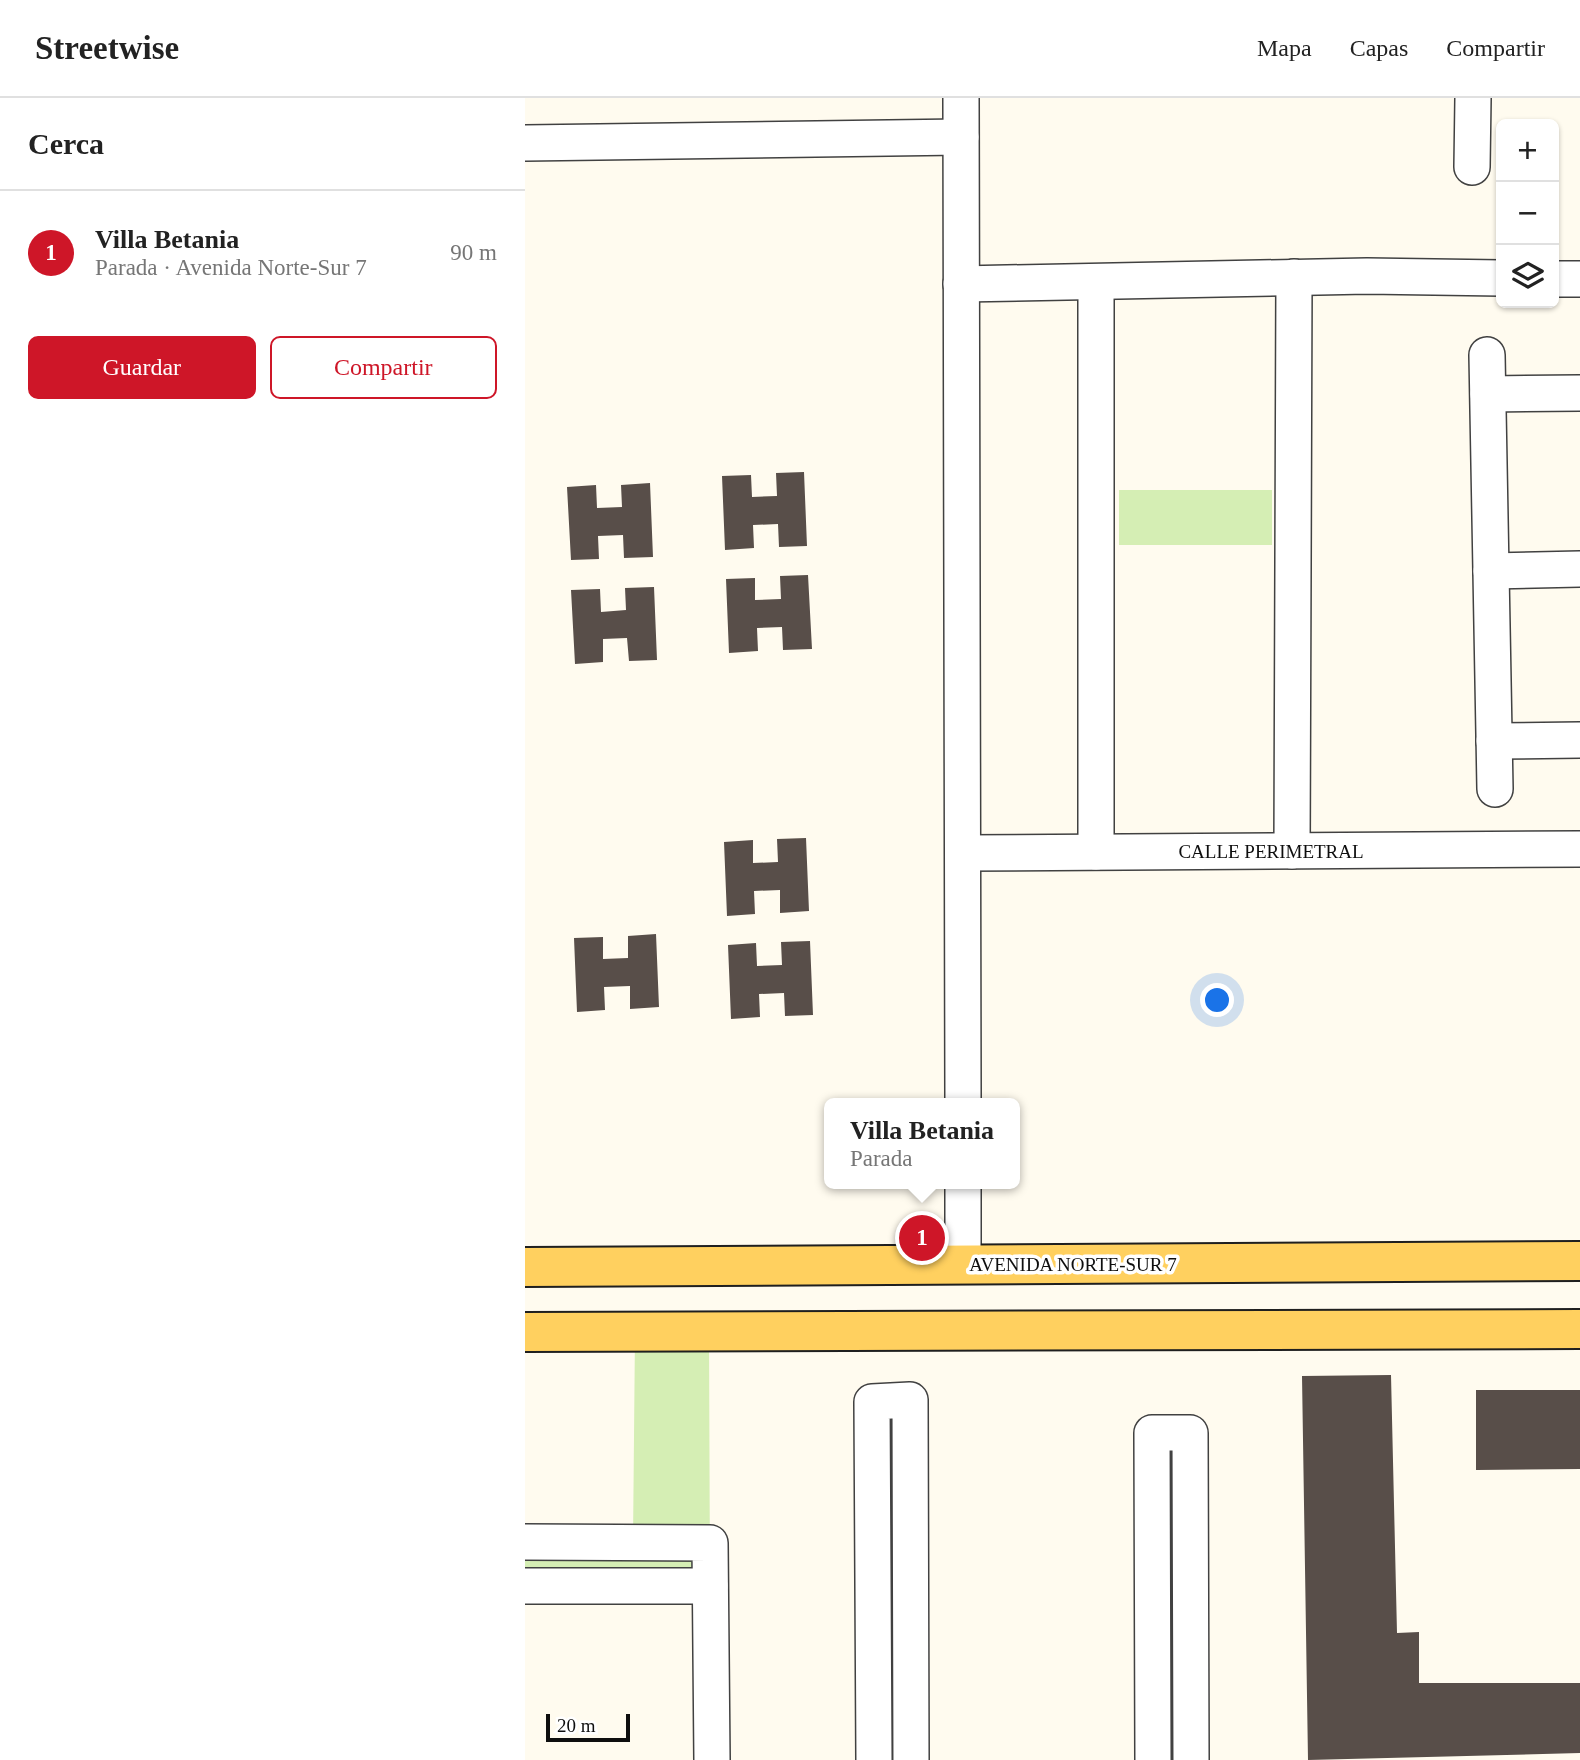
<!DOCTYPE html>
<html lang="es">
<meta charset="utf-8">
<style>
:root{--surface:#fff;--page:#f6f6f6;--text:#222;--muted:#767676;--line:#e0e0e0;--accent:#ce1628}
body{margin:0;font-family:"Times New Roman",serif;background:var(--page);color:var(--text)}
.controls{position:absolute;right:21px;top:21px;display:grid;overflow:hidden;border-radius:10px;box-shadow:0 2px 5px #0004}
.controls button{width:63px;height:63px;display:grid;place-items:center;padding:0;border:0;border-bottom:2px solid var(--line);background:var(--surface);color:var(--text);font:35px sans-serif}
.scale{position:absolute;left:21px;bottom:18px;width:84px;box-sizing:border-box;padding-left:7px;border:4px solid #0e0e0e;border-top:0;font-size:19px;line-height:24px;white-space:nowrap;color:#0e0e0e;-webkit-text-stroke:5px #fff;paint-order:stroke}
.you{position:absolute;left:693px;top:903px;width:24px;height:24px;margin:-18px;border:5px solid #fff;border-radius:50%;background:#1a73e8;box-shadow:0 0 0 10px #1a73e833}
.badge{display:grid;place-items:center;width:46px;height:46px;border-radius:50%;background:var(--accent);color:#fff;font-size:23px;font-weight:700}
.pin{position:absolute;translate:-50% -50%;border:4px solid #fff;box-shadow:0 2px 7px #0006}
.popup{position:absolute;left:299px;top:1000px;width:196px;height:91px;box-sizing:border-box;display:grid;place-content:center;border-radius:10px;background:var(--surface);filter:drop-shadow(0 2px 5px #0005);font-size:23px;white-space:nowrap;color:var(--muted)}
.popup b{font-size:26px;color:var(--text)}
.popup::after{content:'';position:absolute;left:50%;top:100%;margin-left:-14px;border:14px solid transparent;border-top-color:var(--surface)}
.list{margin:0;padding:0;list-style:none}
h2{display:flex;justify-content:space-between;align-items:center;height:91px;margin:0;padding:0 28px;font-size:30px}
h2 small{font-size:23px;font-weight:400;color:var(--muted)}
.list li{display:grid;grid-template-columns:46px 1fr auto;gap:21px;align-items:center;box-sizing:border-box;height:126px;padding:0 28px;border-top:2px solid var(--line)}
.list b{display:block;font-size:26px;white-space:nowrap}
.list p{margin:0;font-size:23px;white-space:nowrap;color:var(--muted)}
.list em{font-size:23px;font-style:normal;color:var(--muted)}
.actions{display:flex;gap:14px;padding:21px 28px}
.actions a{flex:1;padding:16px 0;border:2px solid var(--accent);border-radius:10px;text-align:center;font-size:24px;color:var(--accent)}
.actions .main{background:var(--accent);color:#fff}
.icon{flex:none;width:38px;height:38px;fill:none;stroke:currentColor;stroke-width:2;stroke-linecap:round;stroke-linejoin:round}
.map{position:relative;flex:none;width:1055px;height:1662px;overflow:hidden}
header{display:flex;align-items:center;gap:42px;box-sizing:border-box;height:98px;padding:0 35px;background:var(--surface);border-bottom:2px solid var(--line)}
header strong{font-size:33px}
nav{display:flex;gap:38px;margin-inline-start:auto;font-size:24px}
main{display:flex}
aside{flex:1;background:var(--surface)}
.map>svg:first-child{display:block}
.green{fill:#d5eeb4}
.building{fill:#584e49}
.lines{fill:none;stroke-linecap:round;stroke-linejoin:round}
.minor-casing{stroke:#414141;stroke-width:38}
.major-casing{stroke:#1f1f1f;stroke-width:42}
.minor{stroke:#fff;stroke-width:35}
.major{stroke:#ffd05f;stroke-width:38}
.labels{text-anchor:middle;stroke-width:7;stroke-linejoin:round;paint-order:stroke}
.street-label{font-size:19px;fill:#0e0e0e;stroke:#fff}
</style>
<header>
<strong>Streetwise</strong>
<nav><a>Mapa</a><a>Capas</a><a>Compartir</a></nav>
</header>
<main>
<aside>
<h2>Cerca<small></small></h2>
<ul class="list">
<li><span class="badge">1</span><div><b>Villa Betania</b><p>Parada · Avenida Norte-Sur 7</p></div><em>90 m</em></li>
</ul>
<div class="actions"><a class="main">Guardar</a><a>Compartir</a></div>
</aside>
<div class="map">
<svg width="1055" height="1662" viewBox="0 0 1055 1662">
<rect width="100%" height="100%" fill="#fffbef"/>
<g class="green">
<rect x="594" y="392" width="153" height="55"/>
<path d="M110,1234L184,1235L185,1488H0V1444H108Z"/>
</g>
<g class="building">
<path d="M279,374L282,448L254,449L253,426L228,427L229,450L200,452L197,378L226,377L227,399L252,398L251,375Z"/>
<path d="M125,385L128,459L99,460L98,437L73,438L74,461L46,462L42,389L71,387L72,410L97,409L96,387Z"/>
<path d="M283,477L287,551L258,552L257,529L232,530L233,553L204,555L201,481L230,480V502L256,501L255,478Z"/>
<path d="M129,489L132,562L104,563L102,540L78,541V564L50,566L46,492L75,491L76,514L101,512L100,490Z"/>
<path d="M281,740L284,813L255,815V792L229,793L230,816L202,818L199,744L228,742V765L253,764L252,741Z"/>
<path d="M131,836L134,909L105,911V888L79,889L80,912L52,914L49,840L78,839V861L103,860V838Z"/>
<path d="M285,843L288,917L260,918L259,895L234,896L235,919L206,921L203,847L231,845L232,868L257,867L256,844Z"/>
<path d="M866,1277L872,1535L894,1534V1585H1055V1655L783,1662L777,1278Z"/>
<path d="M951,1292H1055V1371L951,1372Z"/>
</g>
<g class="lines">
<g class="minor-casing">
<g id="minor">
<path d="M436,0L438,1005"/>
<path d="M0,45L436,39"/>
<path d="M947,69L948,0"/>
<path d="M1029,181H1055"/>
<path d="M436,186L842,178L976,180"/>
<path d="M962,257L970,691"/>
<path d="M963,296L1055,295"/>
<path d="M966,473L1055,471"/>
<path d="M969,643L1055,642"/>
<path d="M767,753L769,179"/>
<path d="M571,754V184"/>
<path d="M438,755L1055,751"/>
<path d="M438,1166V1086"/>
<path d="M0,1444L185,1445L187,1662"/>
<path d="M0,1488H185"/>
<path d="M349,1662L347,1304L385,1302L386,1662"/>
<path d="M628,1662L627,1335H665L666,1662"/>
</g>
</g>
<g class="major-casing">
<g id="major">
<path d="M0,1169L1055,1163"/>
<path d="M0,1234L1055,1231"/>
</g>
</g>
<use href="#minor" class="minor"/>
<use href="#major" class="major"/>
</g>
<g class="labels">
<g class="street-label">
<text x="746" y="760">CALLE PERIMETRAL</text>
<text x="548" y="1173">AVENIDA NORTE-SUR 7</text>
</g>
</g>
</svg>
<div class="controls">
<button>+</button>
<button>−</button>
<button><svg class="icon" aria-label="layers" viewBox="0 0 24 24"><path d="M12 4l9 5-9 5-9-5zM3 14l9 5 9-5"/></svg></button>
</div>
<div class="scale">20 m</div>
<div class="you"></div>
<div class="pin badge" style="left:397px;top:1140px">1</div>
<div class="popup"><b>Villa Betania</b>Parada</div>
</div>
</main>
